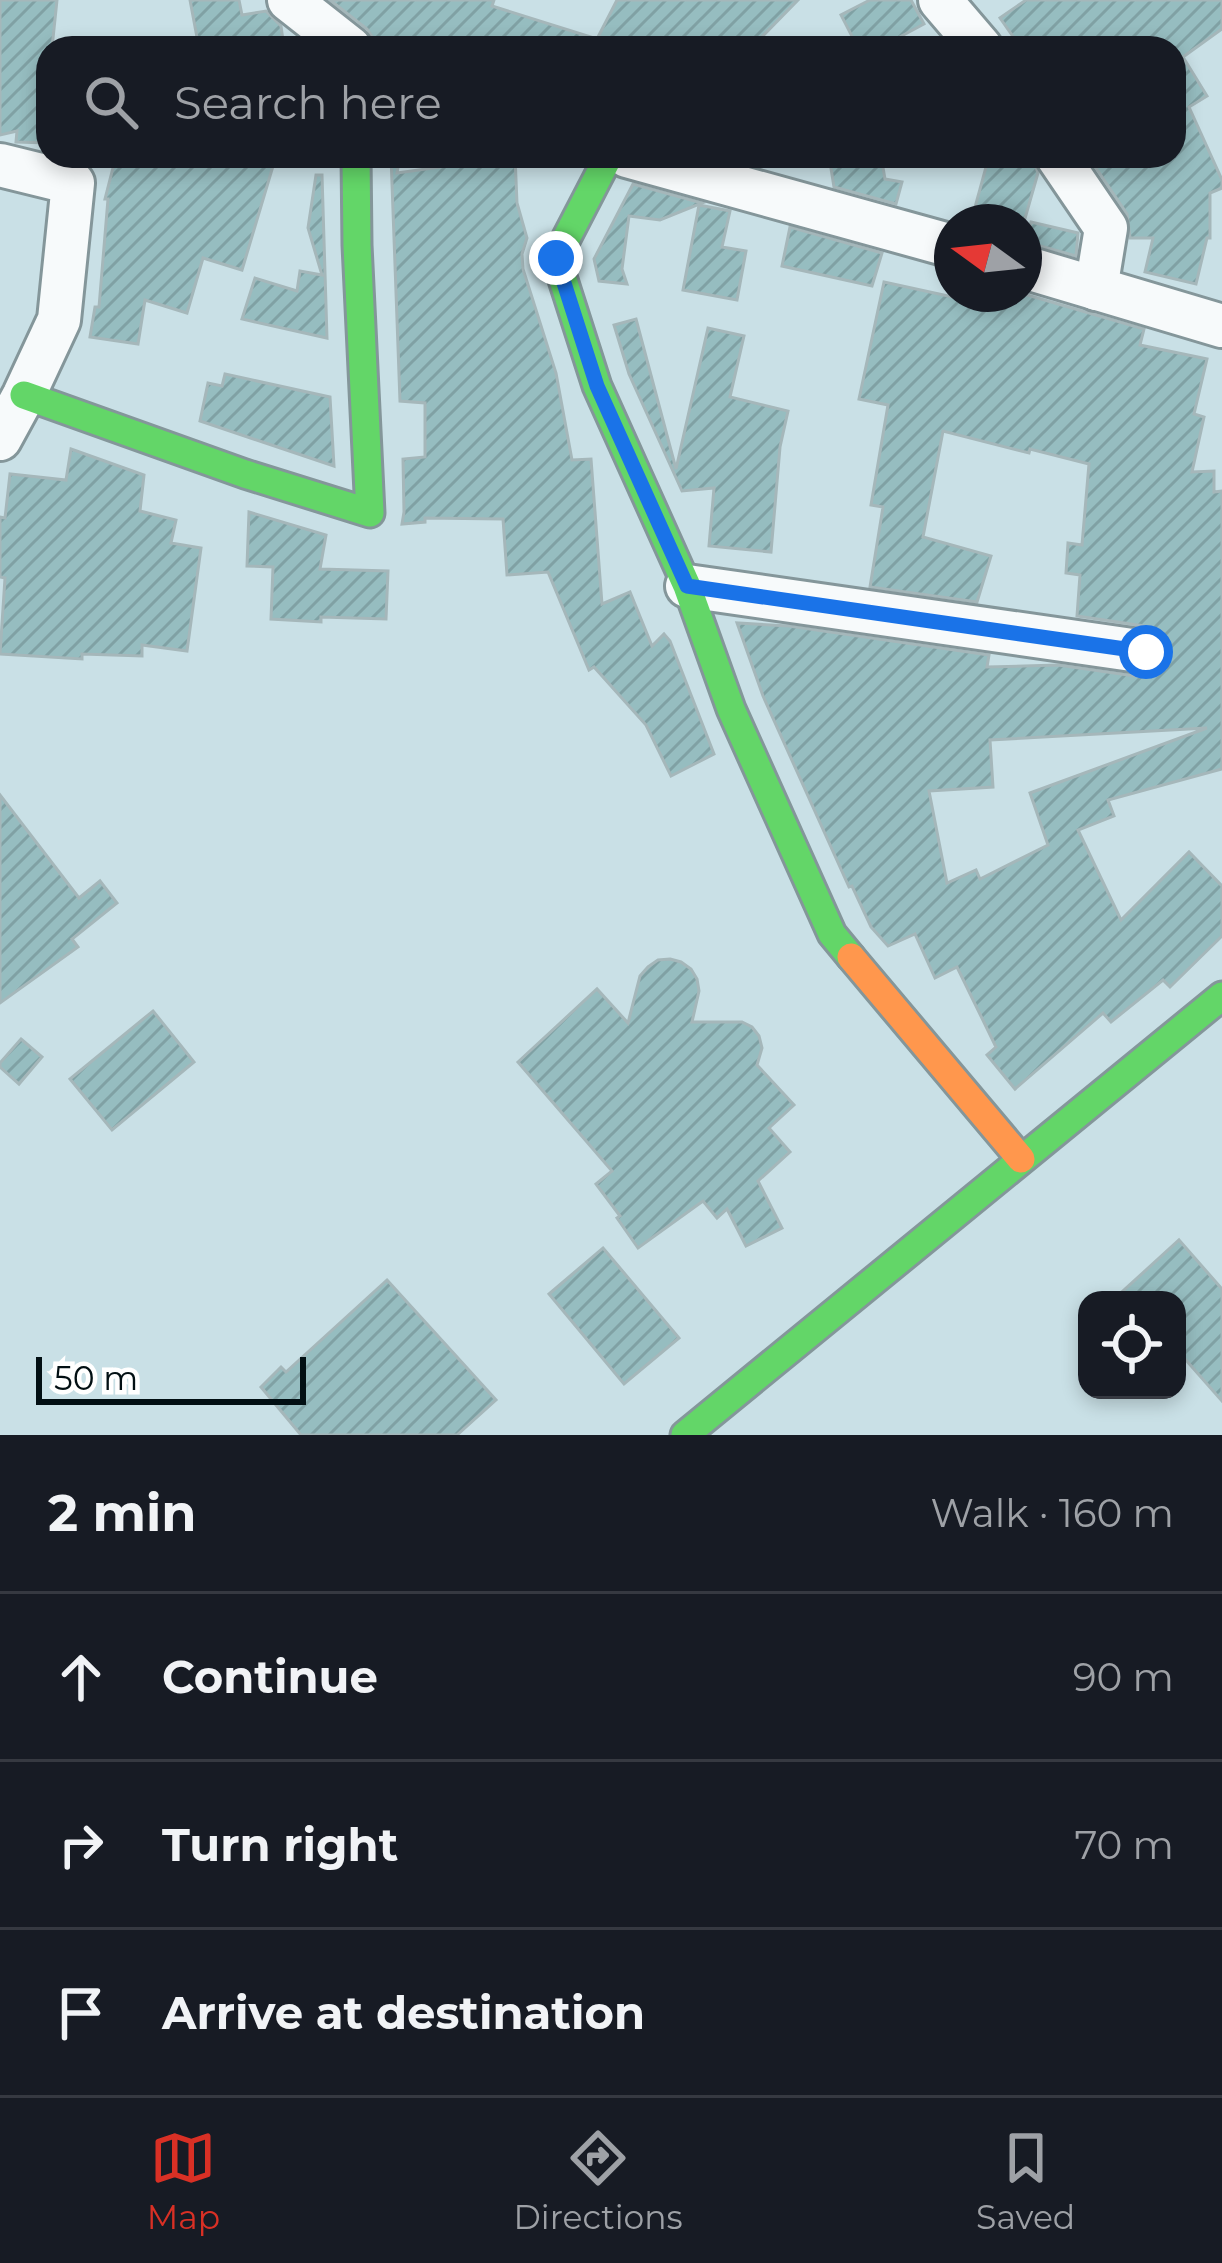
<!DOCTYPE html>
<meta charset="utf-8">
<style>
:root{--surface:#171b24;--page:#242831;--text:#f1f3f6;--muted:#9ea1a6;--line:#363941;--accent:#d93025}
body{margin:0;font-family:Montserrat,sans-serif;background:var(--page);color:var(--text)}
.controls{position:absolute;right:36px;bottom:36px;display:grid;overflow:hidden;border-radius:24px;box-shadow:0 6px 18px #0003}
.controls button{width:108px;height:108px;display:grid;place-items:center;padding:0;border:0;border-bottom:3px solid var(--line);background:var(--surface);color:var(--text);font:60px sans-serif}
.compass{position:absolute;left:934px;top:204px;width:108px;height:108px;border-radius:50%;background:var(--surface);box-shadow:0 6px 18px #0003;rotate:285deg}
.scale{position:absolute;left:36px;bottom:30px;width:270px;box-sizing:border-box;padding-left:12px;border:6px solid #020f13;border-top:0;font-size:33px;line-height:42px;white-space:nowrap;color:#020f13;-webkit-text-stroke:9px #fff;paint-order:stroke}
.stop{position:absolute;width:36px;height:36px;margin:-27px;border:9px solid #1a73e8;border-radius:50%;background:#fff}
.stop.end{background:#1a73e8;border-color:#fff;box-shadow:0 3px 12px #0008}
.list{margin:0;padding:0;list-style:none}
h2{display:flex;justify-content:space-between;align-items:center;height:156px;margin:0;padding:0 48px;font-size:51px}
h2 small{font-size:39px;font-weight:400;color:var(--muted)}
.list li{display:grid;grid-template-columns:78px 1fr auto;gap:36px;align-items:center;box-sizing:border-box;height:168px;padding:0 48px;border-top:3px solid var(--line)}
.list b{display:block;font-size:45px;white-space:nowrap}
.list em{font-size:39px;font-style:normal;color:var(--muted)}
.icon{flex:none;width:66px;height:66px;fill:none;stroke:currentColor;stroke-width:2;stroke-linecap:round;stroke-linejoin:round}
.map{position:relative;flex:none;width:1222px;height:1435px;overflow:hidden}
.search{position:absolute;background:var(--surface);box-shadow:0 6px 18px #0003;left:36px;right:36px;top:36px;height:132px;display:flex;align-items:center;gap:30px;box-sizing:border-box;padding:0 42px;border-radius:36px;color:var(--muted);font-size:45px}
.sheet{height:660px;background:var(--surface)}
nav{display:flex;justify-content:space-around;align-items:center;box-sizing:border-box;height:168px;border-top:3px solid var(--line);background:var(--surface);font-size:33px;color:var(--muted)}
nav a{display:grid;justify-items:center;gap:6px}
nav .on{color:var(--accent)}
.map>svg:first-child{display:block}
.building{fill:url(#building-hatch);stroke:#a5b7ba;stroke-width:3;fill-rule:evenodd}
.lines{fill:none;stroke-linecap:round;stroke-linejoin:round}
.street-casing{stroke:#84969a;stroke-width:48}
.fast-casing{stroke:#84969a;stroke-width:33}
.slow-casing{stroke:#84969a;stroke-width:33}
.street{stroke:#f7fafb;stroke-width:42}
.fast{stroke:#63d668;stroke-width:27}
.slow{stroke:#ff974d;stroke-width:27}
.route{stroke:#1a73e8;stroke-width:15}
</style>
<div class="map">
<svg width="1222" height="1435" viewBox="0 0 1222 1435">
<defs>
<pattern id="building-hatch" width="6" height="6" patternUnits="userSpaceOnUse" patternTransform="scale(3)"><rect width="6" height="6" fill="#96bdc0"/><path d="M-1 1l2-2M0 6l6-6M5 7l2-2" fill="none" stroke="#80a1a4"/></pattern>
</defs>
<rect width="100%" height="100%" fill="#c9e0e6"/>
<g class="building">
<path d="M0,0H57L52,48H48V143L16,142L17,131L0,135Z"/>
<path d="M190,0H239L242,15L266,11L281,26L284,48H199Z"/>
<path d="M330,0H494L492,6L597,39L617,0H798L751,48H375L373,38L367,29Z"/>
<path d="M870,0H911L924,24L879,48H858L841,15Z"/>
<path d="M1026,0H1222V29L1183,57L1207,96L1189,107L1222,180V188L1210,193V238H1207L1196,284L1145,272L1153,238H1130L1127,214L1088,156H1174V48H1021L1000,18Z"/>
<path d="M116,156H276L242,270L203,258L187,313L145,300L138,344L90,337L95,307H99L108,199H105Z"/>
<path d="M391,156H400L397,173L462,164V156H515L517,203L527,238L522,254L523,269L556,373L572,460L591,459L602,604L630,592L652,646L664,634L670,641L714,754L671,776L646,725L594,667L589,670L548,572L507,575L503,519L425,518V522L402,524L404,512L403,459L425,457V403L400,401Z"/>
<path d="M829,156H881L885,179L902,182L896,204L834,187Z"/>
<path d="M989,156H1032L1038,173L1024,222H971Z"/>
<path d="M316,175H322L327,338L242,319L255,278L297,291L300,271L322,275L308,228Z"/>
<path d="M633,184L702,203L660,220L629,216L622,269L627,284L599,281L594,259Z"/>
<path d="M699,205L730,211L722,247L746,251L737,300L683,290Z"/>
<path d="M1031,222L1078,233L1076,256L1026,242Z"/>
<path d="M790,227L882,253L872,286L782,266Z"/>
<path d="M884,282L971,301L973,294H1024L1144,329L1140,345L1207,359L1194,414L1204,417L1192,472L1214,471V492L1222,491V769L1108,800L1114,816L1078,830L1121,920L1189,852L1222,886V936L1170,987L1163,980L1111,1022L1103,1013L1015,1089L987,1055L996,1047L957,967L935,978L915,934L888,946L871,927L852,886L849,887L763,696L737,623L789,626L989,655L987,667L1058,665L1142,677L1154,676L1165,669L1171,657L1170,644L1163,633L1151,627L1077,616L1080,575L1066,573L1068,543L1082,545L1089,464L1030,449L1029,453L943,431L923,537L991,556L977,602L870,587L883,507L871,505L888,405L859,399ZM1207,728L1030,793L1048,845L980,879L976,870L947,883L929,791L993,787L990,740Z"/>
<path d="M636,319L676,469L708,328L744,336L730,397L788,411L780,447L771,552L709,546L714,488L682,491L629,374L614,325Z"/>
<path d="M225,374L330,397L334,466L200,421L208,383L222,386Z"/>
<path d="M71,449L144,475L140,511L176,520L171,543L201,548L187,651L142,645V656L82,654V659L0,654L5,578L0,577V517L5,518L10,474L66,480Z"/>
<path d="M249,512L326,535L320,569L388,571L386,619L321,617V622L271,619L273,567L247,566Z"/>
<path d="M0,795L79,898L100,881L117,903L72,939L78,947L0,1003Z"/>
<path d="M670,959L681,962L691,969L697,979L699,991L692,1022H742L752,1027L759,1036L762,1048L757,1065L794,1105L769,1128L790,1152L758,1181L782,1228L746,1246L727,1209L717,1218L703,1201L638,1248L617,1218L620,1216L596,1184L612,1171L518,1062L597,989L628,1023L640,976L648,967L658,960Z"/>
<path d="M153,1011L194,1062L112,1130L70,1079Z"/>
<path d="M21,1039L42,1057L19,1084L0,1067V1063Z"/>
<path d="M1179,1240L1222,1289V1401L1177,1350V1300H1113Z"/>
<path d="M603,1248L679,1338L624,1384L549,1294Z"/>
<path d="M387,1280L496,1400L457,1435H301L261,1387L281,1367L286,1372Z"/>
</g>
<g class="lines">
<g class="street-casing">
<g id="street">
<path d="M289,0L350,48"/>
<path d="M940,0L981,48"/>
<path d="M627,156L952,246"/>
<path d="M1057,156L1106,228L1096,289"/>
<path d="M0,165L73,183L59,320L24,395L0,439"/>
<path d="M1024,267L1222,326"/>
<path d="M687,586L1146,652"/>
</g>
</g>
<g class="fast-casing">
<g id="fast">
<path d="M609,156L556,258L597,386L687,586L731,709L832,934L851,957"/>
<path d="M24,395L245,474L370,513L357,245L356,156"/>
<path d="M685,1435L1222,996"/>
</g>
</g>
<g class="slow-casing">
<path id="slow" d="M851,957L1021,1159"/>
</g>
<use href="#street" class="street"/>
<use href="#fast" class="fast"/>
<use href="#slow" class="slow"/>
</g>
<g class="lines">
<path class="route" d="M556,258L597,386L687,586L1146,652"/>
</g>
</svg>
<div class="controls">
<button><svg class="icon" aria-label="locate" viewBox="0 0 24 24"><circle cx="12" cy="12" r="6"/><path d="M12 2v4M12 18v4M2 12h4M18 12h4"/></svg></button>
</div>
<svg class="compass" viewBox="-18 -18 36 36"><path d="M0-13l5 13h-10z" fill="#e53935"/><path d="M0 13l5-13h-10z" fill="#9ea1a6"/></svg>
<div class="scale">50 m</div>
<div class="stop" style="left:1146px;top:652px"></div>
<div class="stop end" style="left:556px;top:258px"></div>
<div class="search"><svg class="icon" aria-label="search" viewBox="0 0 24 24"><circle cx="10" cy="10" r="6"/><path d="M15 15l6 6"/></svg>Search here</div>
</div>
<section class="sheet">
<h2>2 min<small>Walk · 160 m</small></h2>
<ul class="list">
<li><svg class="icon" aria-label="ahead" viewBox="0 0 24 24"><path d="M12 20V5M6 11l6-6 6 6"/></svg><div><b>Continue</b></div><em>90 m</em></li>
<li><svg class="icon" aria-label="right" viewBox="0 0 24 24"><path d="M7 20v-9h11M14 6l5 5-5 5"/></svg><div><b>Turn right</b></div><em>70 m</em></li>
<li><svg class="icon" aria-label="arrive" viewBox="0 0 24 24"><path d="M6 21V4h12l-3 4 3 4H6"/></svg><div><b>Arrive at destination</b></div></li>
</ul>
</section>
<nav>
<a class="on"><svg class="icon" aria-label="map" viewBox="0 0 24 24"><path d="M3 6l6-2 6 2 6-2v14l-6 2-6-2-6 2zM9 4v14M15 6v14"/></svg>Map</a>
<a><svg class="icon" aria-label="directions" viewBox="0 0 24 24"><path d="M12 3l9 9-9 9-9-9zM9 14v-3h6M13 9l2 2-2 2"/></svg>Directions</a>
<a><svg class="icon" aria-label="saved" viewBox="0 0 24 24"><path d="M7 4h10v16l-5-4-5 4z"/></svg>Saved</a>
</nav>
